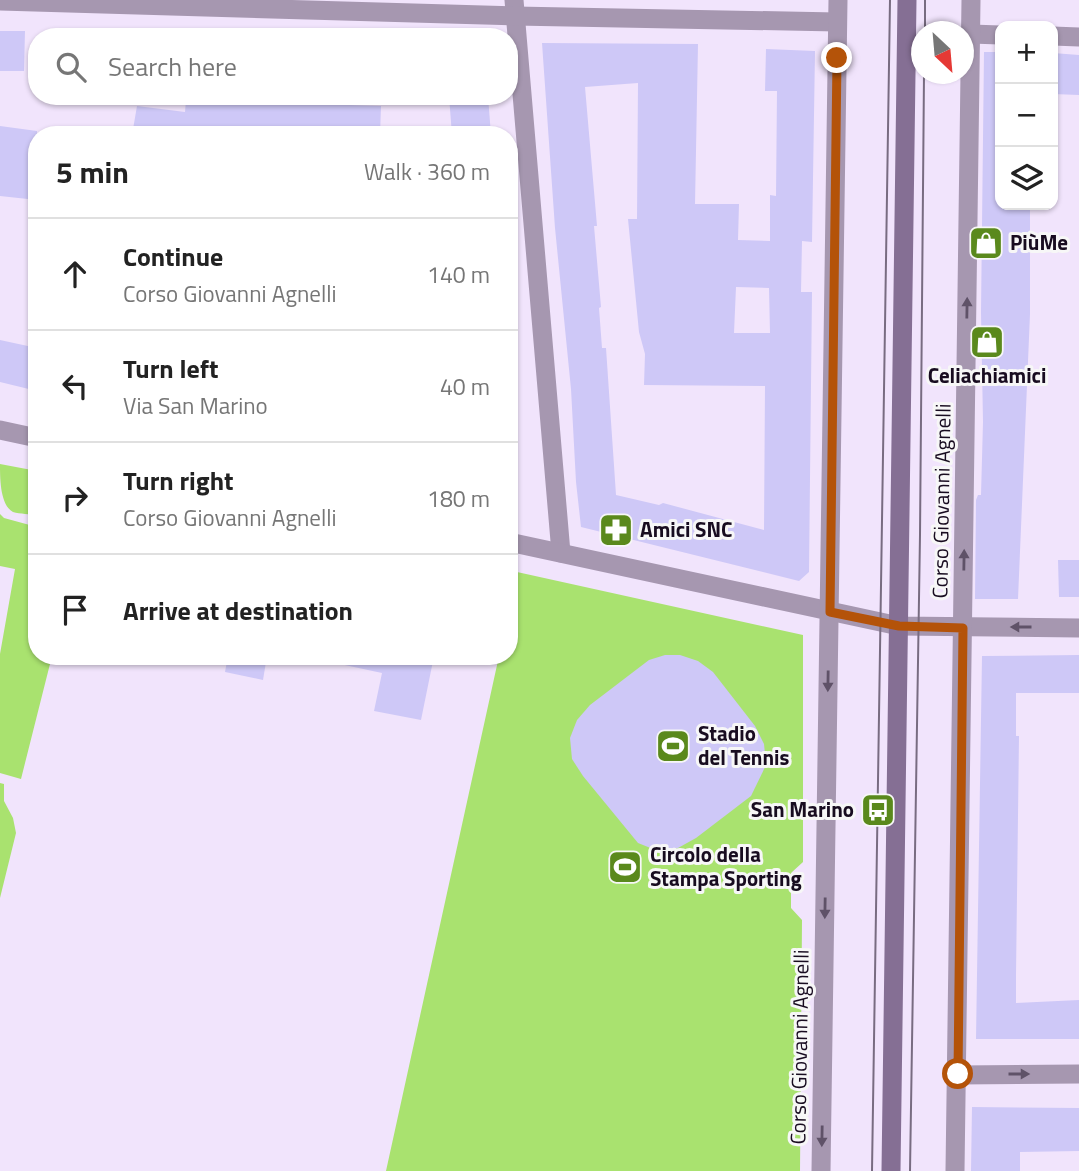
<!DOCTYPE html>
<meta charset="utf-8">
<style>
:root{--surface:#fff;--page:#f6f6f6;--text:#222;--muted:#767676;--line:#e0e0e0}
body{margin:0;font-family:"Titillium Web",sans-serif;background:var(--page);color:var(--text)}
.controls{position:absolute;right:21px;top:21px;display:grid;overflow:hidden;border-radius:14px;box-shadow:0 2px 5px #0004}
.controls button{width:63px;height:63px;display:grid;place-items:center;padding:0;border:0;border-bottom:2px solid var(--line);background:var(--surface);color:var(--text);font:35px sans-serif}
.compass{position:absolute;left:911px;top:21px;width:63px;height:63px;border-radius:50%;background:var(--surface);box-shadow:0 2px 5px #0004;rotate:154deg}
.stop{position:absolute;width:21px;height:21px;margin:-16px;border:5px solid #b45309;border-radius:50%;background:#fff}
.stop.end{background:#b45309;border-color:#fff;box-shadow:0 2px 7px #0008}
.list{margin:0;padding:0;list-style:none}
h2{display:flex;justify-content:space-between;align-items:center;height:91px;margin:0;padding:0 28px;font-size:30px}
h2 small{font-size:23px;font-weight:400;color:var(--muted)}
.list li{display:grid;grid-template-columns:46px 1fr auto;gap:21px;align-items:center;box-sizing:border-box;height:112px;padding:0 28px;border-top:2px solid var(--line)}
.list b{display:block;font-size:26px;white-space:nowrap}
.list p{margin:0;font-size:23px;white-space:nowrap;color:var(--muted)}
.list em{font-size:23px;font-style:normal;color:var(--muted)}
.icon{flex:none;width:38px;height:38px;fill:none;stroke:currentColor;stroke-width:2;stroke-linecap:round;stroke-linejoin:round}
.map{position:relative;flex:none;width:1079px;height:1171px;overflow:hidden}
.search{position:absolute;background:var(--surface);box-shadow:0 2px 5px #0004;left:28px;top:28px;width:490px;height:77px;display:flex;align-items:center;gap:18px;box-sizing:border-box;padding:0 24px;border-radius:28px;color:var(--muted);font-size:26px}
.panel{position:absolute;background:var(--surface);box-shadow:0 2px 5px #0004;left:28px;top:126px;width:490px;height:539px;border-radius:28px}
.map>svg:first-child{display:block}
.green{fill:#a9e26f}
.building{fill:#cec8f7;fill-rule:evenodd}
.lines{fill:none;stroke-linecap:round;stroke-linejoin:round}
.minor{stroke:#a697b0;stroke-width:19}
.secondary{stroke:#856f94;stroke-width:19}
.tram{stroke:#786c81;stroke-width:2}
.oneway{fill:#5f5268}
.route{stroke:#b45309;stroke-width:9}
.labels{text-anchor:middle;stroke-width:6;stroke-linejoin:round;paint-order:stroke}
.poi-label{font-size:21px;font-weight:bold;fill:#180c20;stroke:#f7f7f7;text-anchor:start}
.street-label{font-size:21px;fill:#180c20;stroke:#f7f7f7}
</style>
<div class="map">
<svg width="1079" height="1171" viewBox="0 0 1079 1171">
<rect width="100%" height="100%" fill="#f1e4fc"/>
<g class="green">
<path d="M0,464L37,471V515C30,514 20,514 13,512C0,505 0,478 0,464Z"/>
<path d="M0,514L4,518L37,527V656H52L21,779L0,773V654L15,569L0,566Z"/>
<path d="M517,572L803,635V862L791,873V908L802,920L800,1171H386L499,656H509V609Z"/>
<path d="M0,783L4,784V801L13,818L16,833L0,898Z"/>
</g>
<g class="building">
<path d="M0,31H25L24,71H0Z"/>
<path d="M542,43L698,44L695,204H739L738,240L770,241V195L776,196L777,91H765L766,49L815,51L812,242L802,241L801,292H812L809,572L799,581L581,527L576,482L571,389L555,228ZM638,83L637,219H628L639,332L645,354L644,385L765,386L764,530L663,503L659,505L616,495L606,348H602L599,308L601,307L594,226H597L585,87ZM736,287L769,288L770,333H734Z"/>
<path d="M984,52H1000V205H1030V314L1018,599H975L976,500L978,495H981L983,422L981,313Z"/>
<path d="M1053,53L1079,55V95L1053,94Z"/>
<path d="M449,96H488L491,135H452Z"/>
<path d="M186,100L381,106L380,135H132L137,106L185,112Z"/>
<path d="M0,126L37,131V200L0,196Z"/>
<path d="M0,340L37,348V391L0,382Z"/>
<path d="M1058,560H1079V597H1059Z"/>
<path d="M665,655H680L698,661L713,672L755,726L764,744L766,765L751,796L696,838L678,848L658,851L638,843L583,776L572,759L570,738L577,720L590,705L649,660Z"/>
<path d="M1079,655V693H1016V736H1019L1016,975V1003L1079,1000V1039H976L982,656Z"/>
<path d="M228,656H267L263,680L225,672Z"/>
<path d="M341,656H434L421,720L374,711L382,673L340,664Z"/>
<path d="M972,1107L1079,1108V1151L1020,1152V1171H971Z"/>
</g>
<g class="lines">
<g class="minor">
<path d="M514,0L561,553"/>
<path d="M0,1L515,16L837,22"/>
<path d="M971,34L1000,35"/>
<path d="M1053,36L1079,37"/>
<path d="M0,430L37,438"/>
<path d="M509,542L899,626L1079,628"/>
<path d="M958,1075L1079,1074"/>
<path d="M821,1171L838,0"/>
<path d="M955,1171L971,0"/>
</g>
<path class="secondary" d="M891,1171L907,0"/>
<g class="tram">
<path d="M925,32V0"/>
<path d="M872,1171L890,0"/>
<path d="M910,1171L920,535L924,74"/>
</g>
</g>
<defs><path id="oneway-solid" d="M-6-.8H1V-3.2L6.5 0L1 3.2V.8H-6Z" transform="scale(1.75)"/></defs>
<g class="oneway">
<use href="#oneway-solid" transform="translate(967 308) rotate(-89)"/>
<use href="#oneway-solid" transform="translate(964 560) rotate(-89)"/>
<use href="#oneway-solid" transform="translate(1021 627) rotate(-180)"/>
<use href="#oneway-solid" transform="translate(828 681) rotate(91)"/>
<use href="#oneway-solid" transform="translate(825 908) rotate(91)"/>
<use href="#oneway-solid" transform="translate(1019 1074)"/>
<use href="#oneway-solid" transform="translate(822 1136) rotate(91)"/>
</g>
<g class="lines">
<path class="route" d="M837,58L830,612L899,626L963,628L958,1074"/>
</g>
<defs>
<g id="shop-square" transform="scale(1.75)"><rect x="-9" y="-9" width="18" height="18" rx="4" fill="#5a891c" stroke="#f7f7f7"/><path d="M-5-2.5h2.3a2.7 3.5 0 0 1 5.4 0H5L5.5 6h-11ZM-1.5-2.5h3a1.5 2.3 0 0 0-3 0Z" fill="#fff"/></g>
<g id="pharmacy-square" transform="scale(1.75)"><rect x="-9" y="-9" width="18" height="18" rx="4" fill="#5a891c" stroke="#f7f7f7"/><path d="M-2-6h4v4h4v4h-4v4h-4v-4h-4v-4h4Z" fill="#fff"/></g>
<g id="stadium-square" transform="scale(1.75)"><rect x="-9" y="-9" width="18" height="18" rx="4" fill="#5a891c" stroke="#f7f7f7"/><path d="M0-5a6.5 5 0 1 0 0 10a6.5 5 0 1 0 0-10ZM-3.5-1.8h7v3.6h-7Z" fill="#fff"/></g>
<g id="bus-square" transform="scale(1.75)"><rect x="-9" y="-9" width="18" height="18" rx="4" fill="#5a891c" stroke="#f7f7f7"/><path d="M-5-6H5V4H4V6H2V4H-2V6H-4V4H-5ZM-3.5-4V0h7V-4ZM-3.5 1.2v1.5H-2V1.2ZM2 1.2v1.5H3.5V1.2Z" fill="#fff"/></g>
</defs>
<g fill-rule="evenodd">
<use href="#shop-square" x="986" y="243"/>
<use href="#shop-square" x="987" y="342"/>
<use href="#pharmacy-square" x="616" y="530"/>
<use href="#stadium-square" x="673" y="746"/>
<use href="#bus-square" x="878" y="810"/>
<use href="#stadium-square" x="625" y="867"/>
</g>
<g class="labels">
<g class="poi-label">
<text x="1010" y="250">PiùMe</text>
<text x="987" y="383" text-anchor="middle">Celiachiamici</text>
<text x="640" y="537">Amici SNC</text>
<text x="698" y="741">Stadio<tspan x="698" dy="24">del Tennis</tspan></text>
<text x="854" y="817" text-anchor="end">San Marino</text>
<text x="650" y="862">Circolo della<tspan x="650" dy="24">Stampa Sporting</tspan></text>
</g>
<g class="street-label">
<text transform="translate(942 501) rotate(-89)" y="7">Corso Giovanni Agnelli</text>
<text transform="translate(800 1047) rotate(-89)" y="7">Corso Giovanni Agnelli</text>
</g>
</g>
</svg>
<div class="controls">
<button>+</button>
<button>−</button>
<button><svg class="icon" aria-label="layers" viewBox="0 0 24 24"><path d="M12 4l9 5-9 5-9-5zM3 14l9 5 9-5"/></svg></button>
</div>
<svg class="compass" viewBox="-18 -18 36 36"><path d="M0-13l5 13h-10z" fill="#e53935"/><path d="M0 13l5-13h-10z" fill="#767676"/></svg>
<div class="stop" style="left:958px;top:1074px"></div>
<div class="stop end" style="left:837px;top:58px"></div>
<div class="search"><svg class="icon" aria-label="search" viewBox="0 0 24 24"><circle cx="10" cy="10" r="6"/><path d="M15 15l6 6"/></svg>Search here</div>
<section class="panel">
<h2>5 min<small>Walk · 360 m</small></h2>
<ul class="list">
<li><svg class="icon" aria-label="ahead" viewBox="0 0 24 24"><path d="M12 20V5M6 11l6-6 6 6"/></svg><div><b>Continue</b><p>Corso Giovanni Agnelli</p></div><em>140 m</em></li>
<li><svg class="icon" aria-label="left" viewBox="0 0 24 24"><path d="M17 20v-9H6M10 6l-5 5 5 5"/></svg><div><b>Turn left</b><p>Via San Marino</p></div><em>40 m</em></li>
<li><svg class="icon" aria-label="right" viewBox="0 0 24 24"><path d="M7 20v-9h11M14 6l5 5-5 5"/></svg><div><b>Turn right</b><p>Corso Giovanni Agnelli</p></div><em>180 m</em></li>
<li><svg class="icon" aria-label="arrive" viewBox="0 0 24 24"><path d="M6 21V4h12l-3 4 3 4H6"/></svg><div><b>Arrive at destination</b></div></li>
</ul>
</section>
</div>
